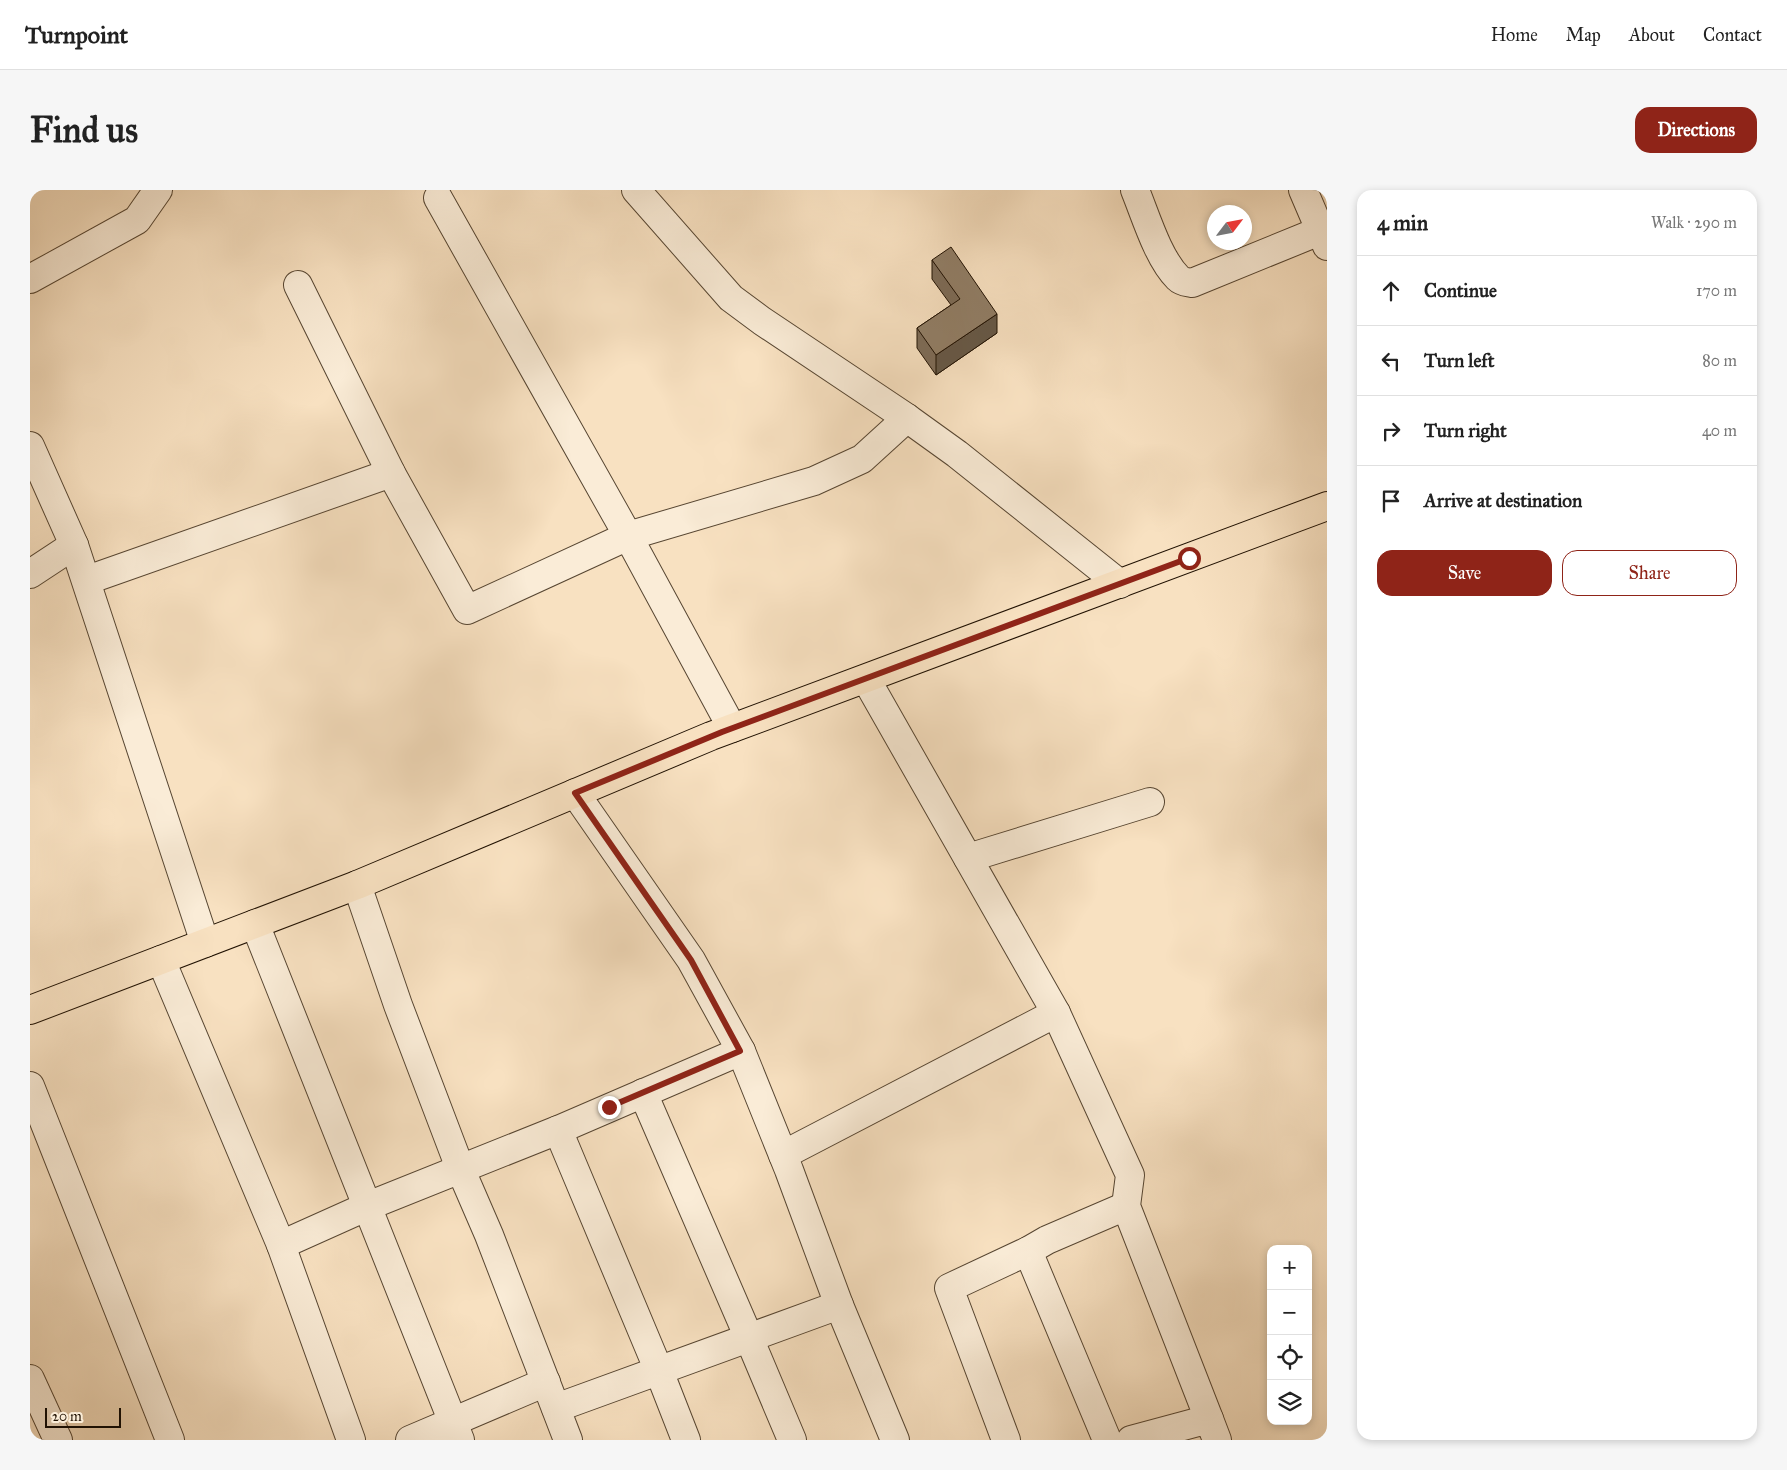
<!DOCTYPE html>
<meta charset="utf-8">
<style>
:root{--surface:#fff;--page:#f6f6f6;--text:#222;--muted:#767676;--line:#e0e0e0;--accent:#8f2418}
body{margin:0;font-family:"IM FELL Great Primer",serif;background:var(--page);color:var(--text)}
.controls{position:absolute;right:15px;bottom:15px;display:grid;overflow:hidden;border-radius:10px;box-shadow:0 2px 8px #0003}
.controls button{width:45px;height:45px;display:grid;place-items:center;padding:0;border:0;border-bottom:1px solid var(--line);background:var(--surface);color:var(--text);font:25px sans-serif}
.compass{position:absolute;left:1177px;top:15px;width:45px;height:45px;border-radius:50%;background:var(--surface);box-shadow:0 2px 8px #0003;rotate:58deg}
.scale{position:absolute;left:15px;bottom:12px;width:76px;box-sizing:border-box;padding-left:5px;border:2px solid #211203;border-top:0;font-size:14px;line-height:18px;white-space:nowrap;color:#211203;-webkit-text-stroke:4px #faecd7;paint-order:stroke}
.stop{position:absolute;width:15px;height:15px;margin:-11px;border:4px solid #8f2418;border-radius:50%;background:#fff}
.stop.end{background:#8f2418;border-color:#fff;box-shadow:0 1px 5px #0008}
.list{margin:0;padding:0;list-style:none}
h2{display:flex;justify-content:space-between;align-items:center;height:65px;margin:0;padding:0 20px;font-size:21px}
h2 small{font-size:16px;font-weight:400;color:var(--muted)}
.list li{display:grid;grid-template-columns:32px 1fr auto;gap:15px;align-items:center;box-sizing:border-box;height:70px;padding:0 20px;border-top:1px solid var(--line)}
.list b{display:block;font-size:19px;white-space:nowrap}
.list em{font-size:16px;font-style:normal;color:var(--muted)}
.actions{display:flex;gap:10px;padding:15px 20px}
.actions a{flex:1;padding:11px 0;border:1px solid var(--accent);border-radius:15px;text-align:center;font-size:18px;color:var(--accent)}
.actions .main{background:var(--accent);color:#fff}
.icon{flex:none;width:28px;height:28px;fill:none;stroke:currentColor;stroke-width:2;stroke-linecap:round;stroke-linejoin:round}
.map{position:relative;flex:none;width:1297px;height:1250px;overflow:hidden;border-radius:15px}
header{display:flex;align-items:center;gap:30px;box-sizing:border-box;height:70px;padding:0 25px;background:var(--surface);border-bottom:1px solid var(--line)}
header strong{font-size:24px}
nav{display:flex;gap:28px;margin-inline-start:auto;font-size:18px}
.intro{display:flex;align-items:center;justify-content:space-between;box-sizing:border-box;height:120px;padding:0 30px}
h1{margin:0;font-size:35px}
.button{padding:12px 22px;border-radius:15px;background:var(--accent);color:#fff;font-size:18px;font-weight:700}
main{display:flex;gap:30px;padding:0 30px}
aside{flex:1;background:var(--surface);border-radius:15px;box-shadow:0 2px 8px #0003}
.map>svg:first-child{display:block}
.lines{fill:none;stroke-linecap:round;stroke-linejoin:round}
.minor-casing{stroke:#574632;stroke-width:30}
.major-casing{stroke:#211203;stroke-width:30}
.minor{stroke:#faecd7;stroke-width:28}
.major{stroke:#f8e1c1;stroke-width:28}
.wall{fill:#7d6c58;stroke:#211203}
.shaded-wall{fill:#665847;stroke:#211203}
.building{fill:#917e66;stroke:#211203}
.route{stroke:#8f2418;stroke-width:6}
</style>
<header>
<strong>Turnpoint</strong>
<nav><a>Home</a><a>Map</a><a>About</a><a>Contact</a></nav>
</header>
<div class="intro"><h1>Find us</h1><a class="button">Directions</a></div>
<main>
<div class="map">
<svg width="1297" height="1250" viewBox="0 0 1297 1250">
<rect width="100%" height="100%" fill="#f8e1c1"/>
<filter id="stains"><feTurbulence type="fractalNoise" baseFrequency=".004" numOctaves="4"/><feColorMatrix values="0 0 0 0 .2 0 0 0 0 .09 0 0 0 0 .02 0 0 0 .5 -.17"/></filter>
<radialGradient id="worn" r=".72"><stop offset=".6" stop-color="#630" stop-opacity="0"/><stop offset="1" stop-color="#630" stop-opacity=".3"/></radialGradient>
<g class="lines">
<g class="minor-casing">
<g id="minor">
<path d="M606,0L701,108L732,131L877,228L927,264L1090,394"/>
<path d="M1105,0C1116,27 1128,68 1148,88C1152,92 1157,92 1162,93L1297,38"/>
<path d="M1273,0L1297,56"/>
<path d="M408,8L598,346L702,538"/>
<path d="M0,89L107,30L128,0"/>
<path d="M268,95L361,283L437,420L598,346L784,291L832,269L877,228"/>
<path d="M0,256L44,355L175,753"/>
<path d="M0,384L44,355"/>
<path d="M66,387L361,283"/>
<path d="M836,489L1026,823L1100,985L1096,1016L1179,1229"/>
<path d="M545,603L661,770L711,861L759,980L809,1115L865,1250"/>
<path d="M938,668L1120,612"/>
<path d="M327,695L368,815L430,978L459,1045L538,1250"/>
<path d="M225,734L430,1250"/>
<path d="M131,770L251,1055L321,1250"/>
<path d="M0,896L140,1250"/>
<path d="M613,903L719,1148L762,1250"/>
<path d="M528,940L629,1181L656,1250"/>
<path d="M753,965L1026,823"/>
<path d="M251,1055L338,1016L528,940L711,861"/>
<path d="M998,1061L1077,1250"/>
<path d="M0,1189L28,1250"/>
<path d="M526,1218L809,1115"/>
<path d="M380,1250L516,1192"/>
<path d="M976,1250L919,1098L998,1061L1017,1050L1096,1016"/>
<path d="M1101,1250L1179,1229L1187,1250"/>
</g>
</g>
<g class="major-casing">
<path id="major" d="M0,820L327,695L681,546L1297,316"/>
</g>
<use href="#minor" class="minor"/>
<use href="#major" class="major"/>
</g>
<path class="wall" d="M902,70L967,143L906,185L887,158V138L921,115L902,89Z"/>
<path class="shaded-wall" d="M967,124V143L906,185V165Z"/>
<path class="building" d="M921,57L967,124L906,165L887,138L930,109L902,70Z"/>
<g class="lines">
<path class="route" d="M579,917L710,861L661,770L545,603L692,542L1159,368"/>
</g>
<rect width="100%" height="100%" filter="url(#stains)"/>
<rect width="100%" height="100%" fill="url(#worn)"/>
</svg>
<div class="controls">
<button>+</button>
<button>−</button>
<button><svg class="icon" aria-label="locate" viewBox="0 0 24 24"><circle cx="12" cy="12" r="6"/><path d="M12 2v4M12 18v4M2 12h4M18 12h4"/></svg></button>
<button><svg class="icon" aria-label="layers" viewBox="0 0 24 24"><path d="M12 4l9 5-9 5-9-5zM3 14l9 5 9-5"/></svg></button>
</div>
<svg class="compass" viewBox="-18 -18 36 36"><path d="M0-13l5 13h-10z" fill="#e53935"/><path d="M0 13l5-13h-10z" fill="#767676"/></svg>
<div class="scale">20 m</div>
<div class="stop" style="left:1159px;top:368px"></div>
<div class="stop end" style="left:579px;top:917px"></div>
</div>
<aside>
<h2>4 min<small>Walk · 290 m</small></h2>
<ul class="list">
<li><svg class="icon" aria-label="ahead" viewBox="0 0 24 24"><path d="M12 20V5M6 11l6-6 6 6"/></svg><div><b>Continue</b></div><em>170 m</em></li>
<li><svg class="icon" aria-label="left" viewBox="0 0 24 24"><path d="M17 20v-9H6M10 6l-5 5 5 5"/></svg><div><b>Turn left</b></div><em>80 m</em></li>
<li><svg class="icon" aria-label="right" viewBox="0 0 24 24"><path d="M7 20v-9h11M14 6l5 5-5 5"/></svg><div><b>Turn right</b></div><em>40 m</em></li>
<li><svg class="icon" aria-label="arrive" viewBox="0 0 24 24"><path d="M6 21V4h12l-3 4 3 4H6"/></svg><div><b>Arrive at destination</b></div></li>
</ul>
<div class="actions"><a class="main">Save</a><a>Share</a></div>
</aside>
</main>
